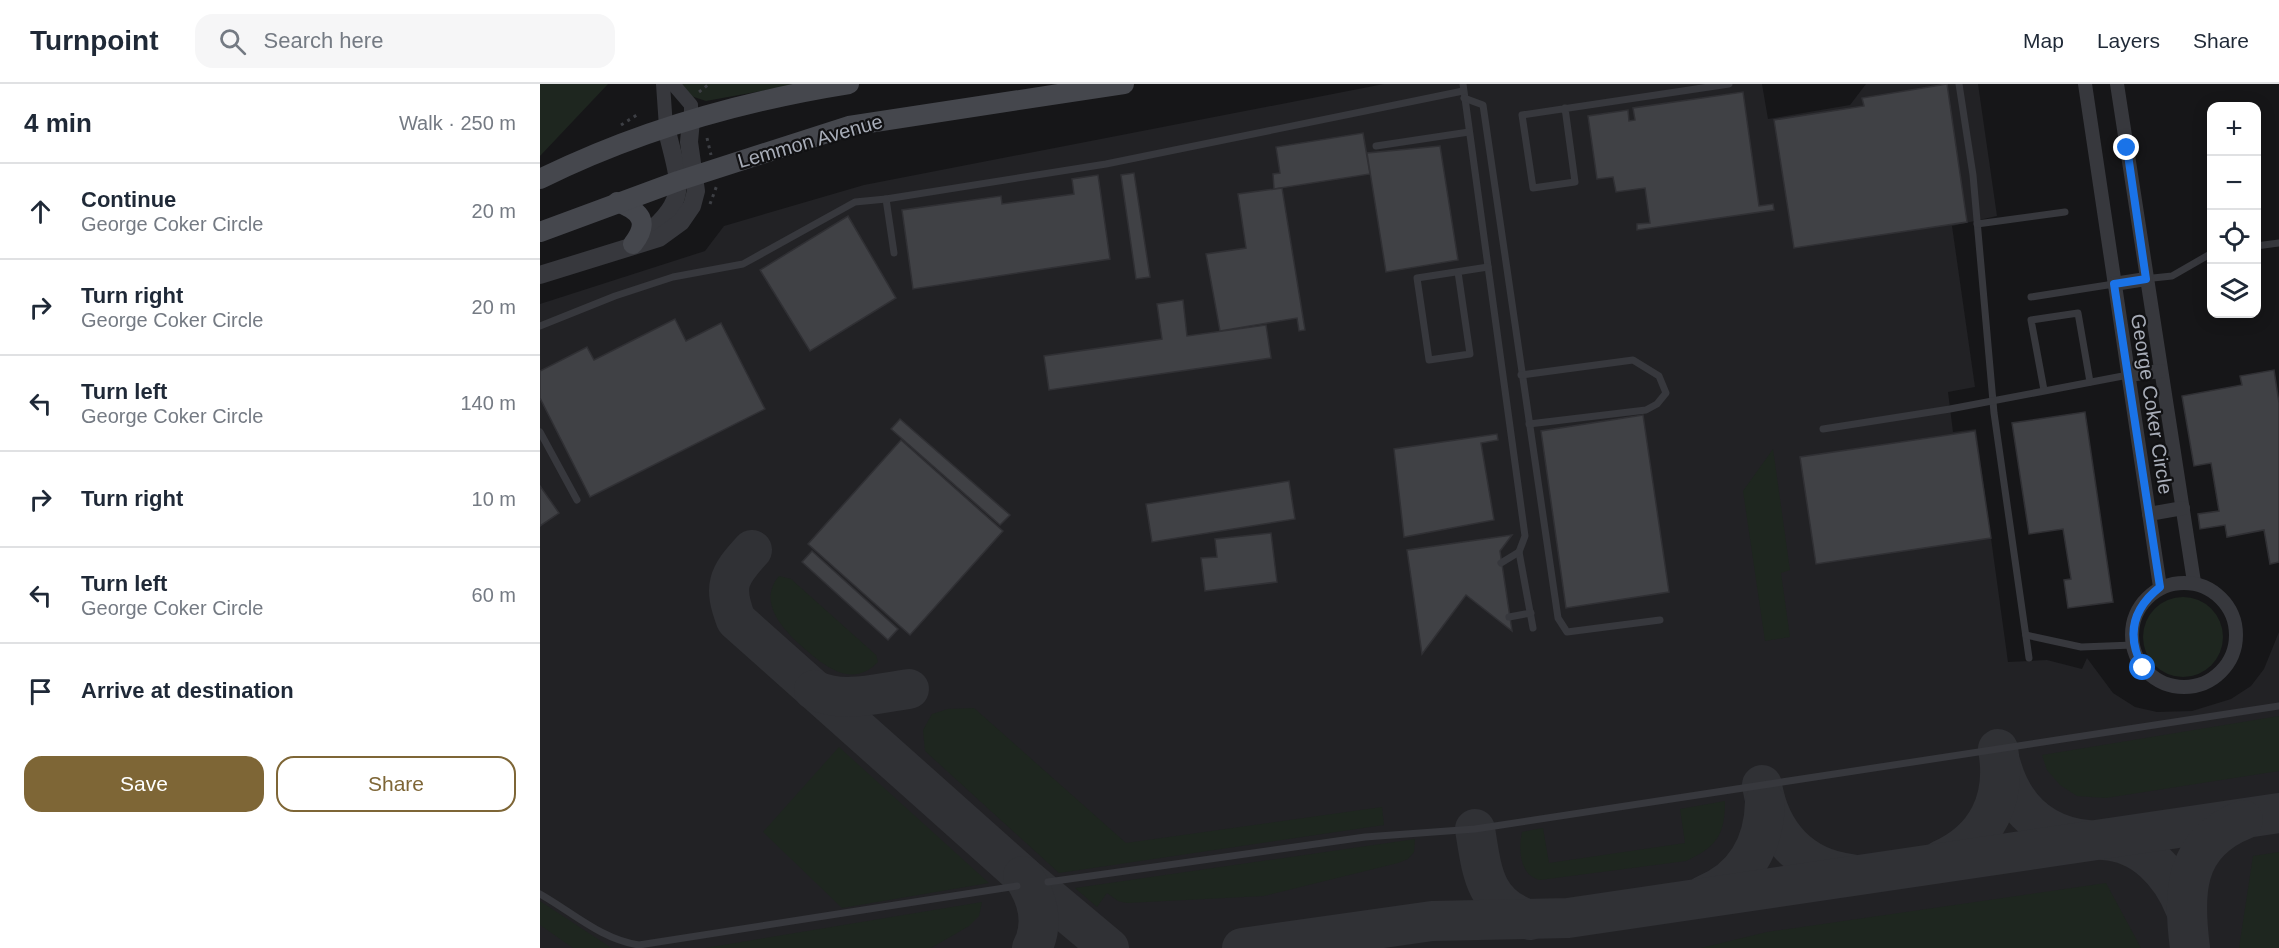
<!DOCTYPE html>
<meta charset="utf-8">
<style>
:root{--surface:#fff;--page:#f6f6f7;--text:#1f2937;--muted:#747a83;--line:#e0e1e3;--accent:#7e6636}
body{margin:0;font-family:Helvetica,sans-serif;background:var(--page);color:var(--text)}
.controls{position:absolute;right:18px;top:18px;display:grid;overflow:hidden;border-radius:12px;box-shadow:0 3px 15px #0003}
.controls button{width:54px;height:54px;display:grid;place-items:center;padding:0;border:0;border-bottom:2px solid var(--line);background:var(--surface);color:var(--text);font:30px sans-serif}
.stop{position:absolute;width:18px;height:18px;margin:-14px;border:4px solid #1a73e8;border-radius:50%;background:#fff}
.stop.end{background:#1a73e8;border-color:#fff;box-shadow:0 2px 6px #0008}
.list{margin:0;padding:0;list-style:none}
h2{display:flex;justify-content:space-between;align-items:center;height:78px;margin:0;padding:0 24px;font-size:26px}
h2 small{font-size:20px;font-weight:400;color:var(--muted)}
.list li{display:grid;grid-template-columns:39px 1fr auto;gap:18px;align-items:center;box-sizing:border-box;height:96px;padding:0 24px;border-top:2px solid var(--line)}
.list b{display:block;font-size:22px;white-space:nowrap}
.list p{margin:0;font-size:20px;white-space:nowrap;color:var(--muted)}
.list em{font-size:20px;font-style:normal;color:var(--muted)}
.actions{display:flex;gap:12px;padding:18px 24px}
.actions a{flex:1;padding:14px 0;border:2px solid var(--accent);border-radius:18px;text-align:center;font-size:21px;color:var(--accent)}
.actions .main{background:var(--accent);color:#fff}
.icon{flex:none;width:33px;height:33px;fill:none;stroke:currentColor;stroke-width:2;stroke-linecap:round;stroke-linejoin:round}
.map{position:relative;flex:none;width:1739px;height:864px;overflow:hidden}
header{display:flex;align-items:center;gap:36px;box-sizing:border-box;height:84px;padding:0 30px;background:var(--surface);border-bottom:2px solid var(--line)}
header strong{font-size:28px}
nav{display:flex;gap:33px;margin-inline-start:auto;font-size:21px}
.search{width:420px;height:54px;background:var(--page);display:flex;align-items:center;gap:15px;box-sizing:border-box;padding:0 21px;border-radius:18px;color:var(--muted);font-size:22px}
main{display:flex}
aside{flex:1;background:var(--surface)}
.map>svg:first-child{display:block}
.built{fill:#222225}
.green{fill:#1e261f}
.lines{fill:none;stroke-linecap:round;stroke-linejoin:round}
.taxiway{stroke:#303135;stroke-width:40}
.building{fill:#404145;stroke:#303034;stroke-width:1.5}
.path{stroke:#3d3f44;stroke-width:3;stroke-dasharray:3 4.5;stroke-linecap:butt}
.service{stroke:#37383d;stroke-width:7}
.minor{stroke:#37383d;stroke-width:14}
.tertiary{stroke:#37383d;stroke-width:18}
.secondary{stroke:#45474d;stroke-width:20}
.route{stroke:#1a73e8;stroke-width:8}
.labels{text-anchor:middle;stroke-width:4.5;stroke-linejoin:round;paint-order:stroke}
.street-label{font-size:20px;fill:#a8adb8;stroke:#111113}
</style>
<header>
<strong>Turnpoint</strong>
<div class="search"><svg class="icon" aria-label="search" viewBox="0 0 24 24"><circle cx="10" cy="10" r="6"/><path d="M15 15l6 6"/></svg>Search here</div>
<nav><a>Map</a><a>Layers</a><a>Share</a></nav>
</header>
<main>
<aside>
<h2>4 min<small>Walk · 250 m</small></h2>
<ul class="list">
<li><svg class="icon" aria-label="ahead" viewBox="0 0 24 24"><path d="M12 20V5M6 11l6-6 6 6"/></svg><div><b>Continue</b><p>George Coker Circle</p></div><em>20 m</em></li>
<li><svg class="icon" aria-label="right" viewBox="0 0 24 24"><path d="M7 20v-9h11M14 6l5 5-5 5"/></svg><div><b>Turn right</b><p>George Coker Circle</p></div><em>20 m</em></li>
<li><svg class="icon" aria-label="left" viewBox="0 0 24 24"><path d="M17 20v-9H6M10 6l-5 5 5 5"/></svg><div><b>Turn left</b><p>George Coker Circle</p></div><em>140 m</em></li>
<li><svg class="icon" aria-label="right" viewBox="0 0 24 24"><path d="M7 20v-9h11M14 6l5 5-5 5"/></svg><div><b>Turn right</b></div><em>10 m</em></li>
<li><svg class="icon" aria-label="left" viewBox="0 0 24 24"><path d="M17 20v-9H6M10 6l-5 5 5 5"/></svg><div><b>Turn left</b><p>George Coker Circle</p></div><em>60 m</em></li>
<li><svg class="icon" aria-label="arrive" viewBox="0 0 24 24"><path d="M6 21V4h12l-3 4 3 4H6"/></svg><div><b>Arrive at destination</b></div></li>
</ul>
<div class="actions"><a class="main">Save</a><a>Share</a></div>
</aside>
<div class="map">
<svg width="1739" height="864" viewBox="0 0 1739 864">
<rect width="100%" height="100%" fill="#161618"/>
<path class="built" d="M844,0H1222L1228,35L1310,21L1326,0H1438L1457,132L1412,142L1435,303L1408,308L1413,348L1436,345L1468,578L1507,576L1542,585L1547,574L1573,609L1595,623L1617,628L1652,627L1691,615L1711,602L1724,585L1739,548V864H0V220L165,167L184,142L324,101Z"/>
<g class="green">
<path d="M0,0H68L0,72Z"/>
<path d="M139,0H260L166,17L148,11Z"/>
<path d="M1233,365L1250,486L1241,489L1250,553L1225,557L1203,407Z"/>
<path d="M239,492L251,495L336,571L338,578C313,604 287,584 266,566C245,548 216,519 239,492Z"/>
<circle cx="1643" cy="553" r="40"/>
<path d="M434,624L586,759L842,723L844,741L519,789L385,667L383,646L392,630L408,625Z"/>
<path d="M1739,632V687L1566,714L1537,712L1520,701L1507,686L1502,671Z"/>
<path d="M299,663L449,799L302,824L223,748Z"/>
<path d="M1185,717C1185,752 1176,763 1146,777L1000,796C980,792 978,766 982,748L1003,744L1009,779L1145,759L1140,725Z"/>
<path d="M875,755L874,768L868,775L858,779L724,812L587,819L578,817L567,809L557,823L535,804Z"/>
<path d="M1739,768V864H1699L1713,772Z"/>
<path d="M1566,799L1601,864H1161L1227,848Z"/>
<path d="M0,817L70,863L72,864H33L0,841Z"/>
<path d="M442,818L439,832L429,842L391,864H165Z"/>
</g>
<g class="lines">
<g class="taxiway">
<path d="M212,466C188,492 183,502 196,536L483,792L569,864"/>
<path d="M274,606C304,620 338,609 369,605"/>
<path d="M1461,681C1473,724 1502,751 1547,756"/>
<path d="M1222,701C1230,750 1261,784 1311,790"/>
<path d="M935,745C942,788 944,821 990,836"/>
<path d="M1563,756C1603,758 1631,789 1645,824"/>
<path d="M1401,776C1447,756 1467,715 1458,665"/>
<path d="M483,792C497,813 505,839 492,864"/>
<path d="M1165,811C1206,794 1224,761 1225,718"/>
<path d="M702,864L892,837L1028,834L1739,729"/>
<path d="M1650,864C1643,810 1643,760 1703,736"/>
</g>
</g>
<g class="building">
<path d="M1407,0L1427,138L1254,164L1234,36L1324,22L1322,14Z"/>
<path d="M1203,8L1219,122L1233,120L1234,126L1097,146V140L1110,139L1105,104L1076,108L1073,93L1057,95L1048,32L1088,26L1089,37L1095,36L1093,24Z"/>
<path d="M823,49L830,90L734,105L733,90L740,89L736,63Z"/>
<path d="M900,62L918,176L846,188L827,69Z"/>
<path d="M594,89L610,193L596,195L581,91Z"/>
<path d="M558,91L570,175L373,205L362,126L461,112L462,120L534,110L532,95Z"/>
<path d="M742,104L765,246L759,247L757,234L680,247L666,170L706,164L698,110Z"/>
<path d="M308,132L356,214L270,267L220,186Z"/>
<path d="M643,216L647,252L726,241L731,274L509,306L504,272L622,255L617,220Z"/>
<path d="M135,235L146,257L181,239L225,325L50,413L0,314V287L47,263L54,276Z"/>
<path d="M1734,286L1739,319V478L1730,480L1724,446L1687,453L1685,441L1660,445L1658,430L1679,427L1671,379L1654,382L1642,312L1702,301L1700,292Z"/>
<path d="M1545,328L1573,518L1528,524L1524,496L1531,495L1523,445L1489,450L1472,339Z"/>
<path d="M1103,331L1129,508L1026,524L1001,347Z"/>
<path d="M360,335L470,431L460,441L351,345Z"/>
<path d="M1435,347L1451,454L1276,480L1260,373Z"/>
<path d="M957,350L958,356L941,359L954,436L864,453L854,365Z"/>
<path d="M361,356L463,447L370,551L268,460Z"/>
<path d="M749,397L755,435L612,458L606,420Z"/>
<path d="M0,402L19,429L0,442Z"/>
<path d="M731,449L737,498L665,507L661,474L677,473L675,455Z"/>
<path d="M972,451L960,467L972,547L926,511L882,570L867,466Z"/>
<path d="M272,467L358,545L348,556L262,478Z"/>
</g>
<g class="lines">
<g class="path">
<path d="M159,8L169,0"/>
<path d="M81,41L100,29"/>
<path d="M167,54L171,71"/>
<path d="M170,120L177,101"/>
</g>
<g class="service">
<path d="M923,0L985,452L979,468L993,544"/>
<path d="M1419,0L1433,91L1454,329L1489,574"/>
<path d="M924,14L943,21L1018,534L1027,548L1120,536"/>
<path d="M1025,24L1035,98L993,104L982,31L1189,0"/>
<path d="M836,62L929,48"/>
<path d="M1437,140L1525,128"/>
<path d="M1716,162L1739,159"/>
<path d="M354,169L346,115L566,80L923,7"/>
<path d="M918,188L930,270L889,276L877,194L948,183"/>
<path d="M1613,194L1632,192L1672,169"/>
<path d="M1491,213L1574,200"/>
<path d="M0,242L75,212L133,193L203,180L315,118L346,115"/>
<path d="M981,291L1093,276L1119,292L1126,309L1117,320L1106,326L989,340"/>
<path d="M1504,306L1491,236L1538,229L1550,298"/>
<path d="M1283,345L1410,325L1588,291"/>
<path d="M0,348L37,416"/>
<path d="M961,479L979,468"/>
<path d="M969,533L991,529"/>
<path d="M1486,551L1541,563L1593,561"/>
<path d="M508,798L825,753L935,745L1739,622"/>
<path d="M0,810C32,828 62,856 99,861L477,802"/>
</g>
<g class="minor">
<path d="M123,0L126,43"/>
<path d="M133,0L151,21V36"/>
<path d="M1545,0L1620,503"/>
<path d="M1577,0L1654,498"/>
<path d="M1574,200L1606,195"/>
<path d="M1588,291L1621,287"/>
<path d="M1609,430L1643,424"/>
<circle cx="1644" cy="551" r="52"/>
</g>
<g class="tertiary">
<path d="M101,154C152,116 139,98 126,43"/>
<path d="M0,191L119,154L141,138L152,122L156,107L149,58L151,36"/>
</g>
<g class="secondary">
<path d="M0,95C97,47 202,17 309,0"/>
<path d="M77,118C101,127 110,138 93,160"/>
<path d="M0,148L138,97L309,42L584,0"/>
</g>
</g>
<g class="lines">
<path class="route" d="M1587,64L1606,195L1574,200L1620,503C1592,525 1586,552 1603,584"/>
</g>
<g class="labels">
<g class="street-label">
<text transform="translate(270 57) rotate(-16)" y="7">Lemmon Avenue</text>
<text transform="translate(1612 320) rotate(81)" y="7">George Coker Circle</text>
</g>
</g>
</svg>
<div class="controls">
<button>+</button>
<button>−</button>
<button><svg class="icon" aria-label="locate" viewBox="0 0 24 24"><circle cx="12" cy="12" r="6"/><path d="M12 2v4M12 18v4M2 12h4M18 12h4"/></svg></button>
<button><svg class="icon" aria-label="layers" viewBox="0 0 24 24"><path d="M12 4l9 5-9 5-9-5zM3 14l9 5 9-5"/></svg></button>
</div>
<div class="stop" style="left:1603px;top:584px"></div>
<div class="stop end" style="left:1587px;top:64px"></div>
</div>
</main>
